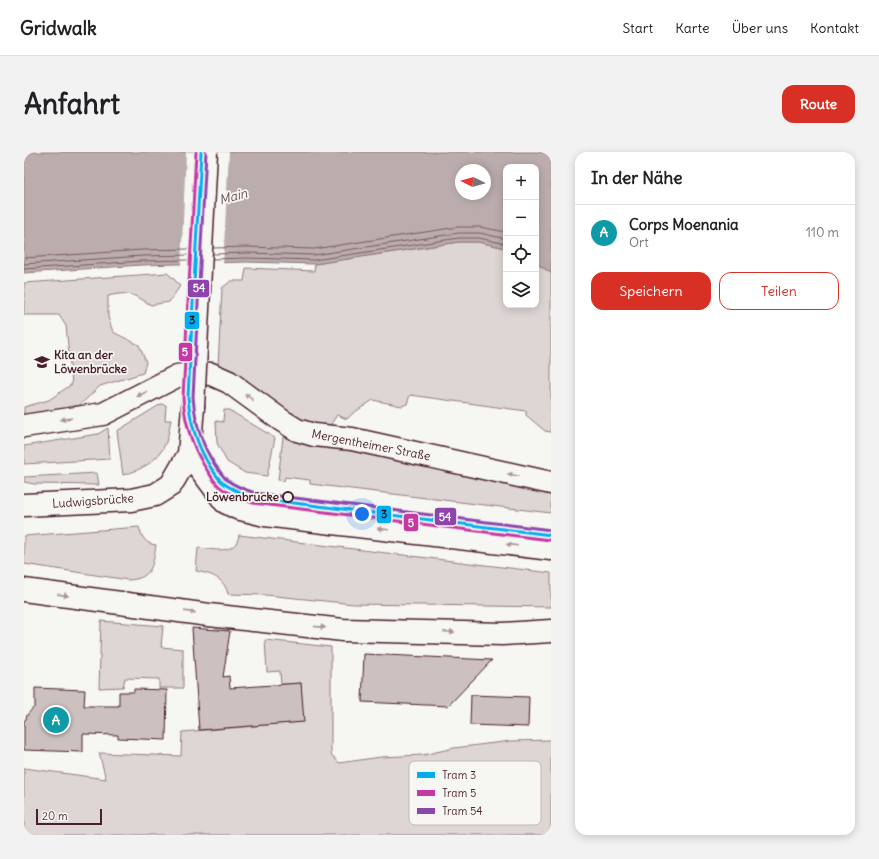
<!DOCTYPE html>
<html lang="de">
<meta charset="utf-8">
<style>
:root{--surface:#fff;--page:#f2f2f2;--text:#202124;--muted:#757577;--line:#e0e0e0;--accent:#d93025}
body{margin:0;font-family:Delius,sans-serif;background:var(--page);color:var(--text)}
.controls{position:absolute;right:12px;top:12px;display:grid;overflow:hidden;border-radius:8px;box-shadow:0 2px 10px #0003}
.controls button{width:36px;height:36px;display:grid;place-items:center;padding:0;border:0;border-bottom:1px solid var(--line);background:var(--surface);color:var(--text);font:20px sans-serif}
.compass{position:absolute;left:431px;top:12px;width:36px;height:36px;border-radius:50%;background:var(--surface);box-shadow:0 2px 10px #0003;rotate:276deg}
.scale{position:absolute;left:12px;bottom:10px;width:66px;box-sizing:border-box;padding-left:4px;border:2px solid #4a1f2b;border-top:0;font-size:11px;line-height:14px;white-space:nowrap;color:#4a1f2b;-webkit-text-stroke:3px #f6f6f2;paint-order:stroke}
.you{position:absolute;left:338px;top:362px;width:14px;height:14px;margin:-10px;border:3px solid #fff;border-radius:50%;background:#1a73e8;box-shadow:0 0 0 6px #1a73e833}
.badge{display:grid;place-items:center;width:26px;height:26px;border-radius:50%;background:var(--accent);color:#fff;font-size:13px;font-weight:700}
.pin{position:absolute;translate:-50% -50%;border:2px solid #fff;box-shadow:0 1px 4px #0006}
.list{margin:0;padding:0;list-style:none}
h2{display:flex;justify-content:space-between;align-items:center;height:52px;margin:0;padding:0 16px;font-size:17px}
h2 small{font-size:13px;font-weight:400;color:var(--muted)}
.list li{display:grid;grid-template-columns:26px 1fr auto;gap:12px;align-items:center;box-sizing:border-box;height:56px;padding:0 16px;border-top:1px solid var(--line)}
.list b{display:block;font-size:15px;white-space:nowrap}
.list p{margin:0;font-size:13px;white-space:nowrap;color:var(--muted)}
.list em{font-size:13px;font-style:normal;color:var(--muted)}
.actions{display:flex;gap:8px;padding:12px 16px}
.actions a{flex:1;padding:9px 0;border:1px solid var(--accent);border-radius:12px;text-align:center;font-size:14px;color:var(--accent)}
.actions .main{background:var(--accent);color:#fff}
.icon{flex:none;width:22px;height:22px;fill:none;stroke:currentColor;stroke-width:2;stroke-linecap:round;stroke-linejoin:round}
.map{position:relative;flex:none;width:527px;height:683px;overflow:hidden;border-radius:12px}
header{display:flex;align-items:center;gap:24px;box-sizing:border-box;height:56px;padding:0 20px;background:var(--surface);border-bottom:1px solid var(--line)}
header strong{font-size:19px}
nav{display:flex;gap:22px;margin-inline-start:auto;font-size:14px}
.intro{display:flex;align-items:center;justify-content:space-between;box-sizing:border-box;height:96px;padding:0 24px}
h1{margin:0;font-size:28px}
.button{padding:10px 18px;border-radius:12px;background:var(--accent);color:#fff;font-size:14px;font-weight:700}
main{display:flex;gap:24px;padding:0 24px}
aside{flex:1;background:var(--surface);border-radius:12px;box-shadow:0 2px 10px #0003}
.map>svg:first-child{display:block}
.green{fill:#ddd6d5;stroke:#947a80}
.water{fill:#bbadae;stroke:#8e747a;fill-rule:evenodd}
.pier{fill:#f6f6f2}
.lines{fill:none;stroke-linecap:round;stroke-linejoin:round}
.shore{stroke:#77585f;stroke-width:1}
.building{fill:#ccc1c0;stroke:#4a1f2b}
.secondary-casing{stroke:#4a1f2b;stroke-width:25}
.secondary{stroke:#f6f6f2;stroke-width:22}
.secondary-bridge-casing{stroke:#4a1f2b;stroke-width:25;stroke-linecap:butt}
.secondary-bridge{stroke:#f6f6f2;stroke-width:22}
.tram-1-casing{stroke:#f6f6f2;stroke-width:6}
.tram-2-casing{stroke:#f6f6f2;stroke-width:6}
.tram-3-casing{stroke:#f6f6f2;stroke-width:6}
.tram-1{stroke:#01adf0;stroke-width:3}
.tram-2{stroke:#c638a3;stroke-width:3}
.tram-3{stroke:#8e44ad;stroke-width:3}
.oneway{fill:#a99598}
.stop-dot{fill:#f6f6f2;stroke:#4a1f2b;stroke-width:2}
.labels{text-anchor:middle;stroke-width:3.5;stroke-linejoin:round;paint-order:stroke}
.poi-label{font-size:12px;font-weight:bold;fill:#4a1f2b;stroke:#f6f6f2;text-anchor:start}
.street-label{font-size:12px;fill:#4a1f2b;stroke:#f6f6f2}
.stop-label{font-size:12px;font-weight:bold;fill:#4a1f2b;stroke:#f6f6f2;text-anchor:end}
.water-label{font-size:13px;font-style:italic;fill:#6c4a52;stroke:#f6f6f2}
.key{fill:#f6f6f2;stroke:#c2b6b6;stroke-width:1}
.key-label{font-size:11px;fill:#4a1f2b}
.line-badge{stroke:#f6f6f2;stroke-width:1.5}
.badge-label{font-size:11px;text-anchor:middle;font-weight:bold;fill:#fff}
.pale-badge-label{font-size:11px;text-anchor:middle;font-weight:bold;fill:#111}
</style>
<header>
<strong>Gridwalk</strong>
<nav><a>Start</a><a>Karte</a><a>Über uns</a><a>Kontakt</a></nav>
</header>
<div class="intro"><h1>Anfahrt</h1><a class="button">Route</a></div>
<main>
<div class="map">
<svg width="527" height="683" viewBox="0 0 527 683">
<rect width="100%" height="100%" fill="#f6f6f2"/>
<filter id="ink" filterUnits="userSpaceOnUse"><feTurbulence type="fractalNoise" baseFrequency=".025" numOctaves="2"/><feDisplacementMap in="SourceGraphic" scale="8" xChannelSelector="R" yChannelSelector="G"/><feConvolveMatrix kernelMatrix="1 2 1 2 8 2 1 2 1" color-interpolation-filters="sRGB"/></filter>
<g filter="url(#ink)">
<g class="green">
<path d="M435,90H454L482,96V153H512V111L527,121V280L521,279L502,263V259L386,243L383,252L378,254L349,248L328,262L323,267L313,263L301,281L286,277L194,214L198,136L207,129H220L222,116L290,119L291,112Z"/>
<path d="M143,121L149,126L156,134L145,150L127,153C109,142 105,139 84,144V165L89,180L115,193L122,210L119,221L76,234L56,253L0,264V255L25,248L48,232L42,174L35,163H0V131Z"/>
<path d="M137,252L142,253L141,268H147C145,275 145,283 142,290C135,309 117,318 99,323L93,279Z"/>
<path d="M200,258H205L251,286L243,324L221,321L203,310L193,291L192,269L199,270Z"/>
<path d="M84,276L86,307L0,312V294L74,282Z"/>
<path d="M259,285L347,303L527,341V361L286,332V328L261,325L260,329L254,328Z"/>
<path d="M73,321L75,333L10,332L0,330V325Z"/>
<path d="M115,375C118,385 121,392 132,393C129,413 128,427 104,428L0,412V384Z"/>
<path d="M215,383L527,421V455L330,452L242,443L204,442C200,425 186,422 172,419L174,396C188,397 212,404 215,383Z"/>
<path d="M77,469L139,474L137,495L159,497V536H135V527L101,526L99,535L75,536Z"/>
<path d="M241,488L307,495V602L315,611L357,605L399,603L430,596L487,589L527,588V683H0V616L82,627L75,601L157,604L158,580L279,570L277,531L257,532L256,519L243,520Z"/>
</g>
<path class="water" d="M0,0H527V121L512,111V15H482V96L454,90H435L291,112L223,110L118,113L0,121ZM437,18H461V42H437Z"/>
<path class="pier" d="M162,0H205L199,113L157,115Z"/>
<g class="lines">
<g class="shore">
<path d="M189,96L223,95L290,97L434,75H456L482,80"/>
<path d="M189,102L223,101L290,103L435,81H456L482,87"/>
<path d="M0,106L118,98L165,97"/>
<path d="M189,107L223,106L290,108L435,86H455L482,92"/>
<path d="M0,112L118,104L165,103"/>
<path d="M0,117L118,109L164,108"/>
</g>
</g>
<g class="building">
<path d="M168,476L206,479L199,525L205,524L206,536L277,531L280,570L175,578Z"/>
<path d="M340,502L468,508L424,554L338,550Z"/>
<path d="M11,536L61,538L60,554H95V540H110V537L143,538L142,588L94,586V583L59,582V600L0,598V569L2,567L3,563L11,554Z"/>
<path d="M447,543L505,545L504,575L446,573Z"/>
</g>
<g class="lines">
<g class="secondary-casing">
<g id="secondary">
<path d="M0,274L79,262L153,224L174,221L187,222L205,230L257,268L273,278L290,283L328,287L527,331"/>
<path d="M165,302L201,350L213,356L241,363L527,397"/>
<path d="M0,353L107,348L131,343L147,333L165,302L169,255"/>
<path d="M0,438L185,463L319,478L478,482L527,479"/>
</g>
</g>
<use href="#secondary" class="secondary"/>
<g class="secondary-bridge-casing">
<path id="secondary-bridge" d="M169,255L182,0"/>
</g>
<use href="#secondary-bridge" class="secondary-bridge"/>
<g class="tram-1-casing">
<path id="tram-1" d="M177,0L164,245C166,271 173,294 187,316C191,321 194,327 199,331C208,338 220,342 230,346L527,383"/>
</g>
<g class="tram-2-casing">
<path id="tram-2" d="M172,0L159,246C161,273 169,298 185,321C188,326 191,331 196,335C205,343 218,347 229,351L526,388"/>
</g>
<g class="tram-3-casing">
<path id="tram-3" d="M182,0L169,245C171,270 177,292 191,313C195,318 198,324 203,328C211,334 222,338 231,341L527,378"/>
</g>
<use href="#tram-1" class="tram-1"/>
<use href="#tram-2" class="tram-2"/>
<use href="#tram-3" class="tram-3"/>
</g>
<defs><path id="oneway-solid" d="M-6-.8H1V-3.2L6.5 0L1 3.2V.8H-6Z"/></defs>
<g class="oneway">
<use href="#oneway-solid" transform="translate(118 242) rotate(153)"/>
<use href="#oneway-solid" transform="translate(225 245) rotate(-143)"/>
<use href="#oneway-solid" transform="translate(42 267) rotate(171)"/>
<use href="#oneway-solid" transform="translate(489 323) rotate(-168)"/>
<use href="#oneway-solid" transform="translate(359 377) rotate(-173)"/>
<use href="#oneway-solid" transform="translate(488 393) rotate(-173)"/>
<use href="#oneway-solid" transform="translate(39 443) rotate(8)"/>
<use href="#oneway-solid" transform="translate(166 460) rotate(8)"/>
<use href="#oneway-solid" transform="translate(296 475) rotate(6)"/>
<use href="#oneway-solid" transform="translate(425 480) rotate(2)"/>
</g>
</g>
<defs>
<g id="school-bare" transform="scale(1.2)"><path d="M0-5L7-2L0 1L-7-2ZM-4 1L0 2.5L4 1V4Q0 6-4 4Z" fill="#4a1f2b" stroke="#f6f6f2" stroke-width="2.5" paint-order="stroke"/></g>
</defs>
<g fill-rule="evenodd">
<use href="#school-bare" x="18" y="210"/>
</g>
<circle class="stop-dot" cx="264" cy="345" r="5"/>
<g class="labels">
<g class="poi-label">
<text x="30" y="207">Kita an der<tspan x="30" dy="14">Löwenbrücke</tspan></text>
</g>
<g class="street-label">
<text transform="translate(347 293) rotate(11)" y="4">Mergentheimer Straße</text>
<text transform="translate(69 349) rotate(-4)" y="4">Ludwigsbrücke</text>
</g>
<g class="stop-label">
<text x="255" y="349">Löwenbrücke</text>
</g>
<g class="water-label">
<text transform="translate(209 44) rotate(-15)" y="5">Main</text>
</g>
</g>
<rect x="385" y="609" width="132" height="64" rx="6" class="key"/>
<rect x="393" y="620" width="18" height="6" fill="#01adf0"/>
<rect x="393" y="638" width="18" height="6" fill="#c638a3"/>
<rect x="393" y="656" width="18" height="6" fill="#8e44ad"/>
<g class="key-label">
<text x="418" y="627">Tram 3</text>
<text x="418" y="645">Tram 5</text>
<text x="418" y="663">Tram 54</text>
</g>
<g class="line-badge">
<rect x="163" y="127" width="23" height="19" rx="4" fill="#8e44ad"/>
<rect x="160" y="159" width="16" height="19" rx="4" fill="#01adf0"/>
<rect x="154" y="190" width="15" height="20" rx="4" fill="#c638a3"/>
<rect x="352" y="353" width="16" height="19" rx="4" fill="#01adf0"/>
<rect x="410" y="355" width="23" height="19" rx="4" fill="#8e44ad"/>
<rect x="379" y="361" width="16" height="19" rx="4" fill="#c638a3"/>
</g>
<g class="badge-label">
<text x="175" y="140">54</text>
<text x="161" y="204">5</text>
<text x="421" y="369">54</text>
<text x="387" y="375">5</text>
</g>
<g class="pale-badge-label">
<text x="168" y="172">3</text>
<text x="360" y="366">3</text>
</g>
</svg>
<div class="controls">
<button>+</button>
<button>−</button>
<button><svg class="icon" aria-label="locate" viewBox="0 0 24 24"><circle cx="12" cy="12" r="6"/><path d="M12 2v4M12 18v4M2 12h4M18 12h4"/></svg></button>
<button><svg class="icon" aria-label="layers" viewBox="0 0 24 24"><path d="M12 4l9 5-9 5-9-5zM3 14l9 5 9-5"/></svg></button>
</div>
<svg class="compass" viewBox="-18 -18 36 36"><path d="M0-13l5 13h-10z" fill="#e53935"/><path d="M0 13l5-13h-10z" fill="#757577"/></svg>
<div class="scale">20 m</div>
<div class="you"></div>
<div class="pin badge" style="left:32px;top:568px;background:#0f9aa8">A</div>
</div>
<aside>
<h2>In der Nähe<small></small></h2>
<ul class="list">
<li><span class="badge" style="background:#0f9aa8">A</span><div><b>Corps Moenania</b><p>Ort</p></div><em>110 m</em></li>
</ul>
<div class="actions"><a class="main">Speichern</a><a>Teilen</a></div>
</aside>
</main>
